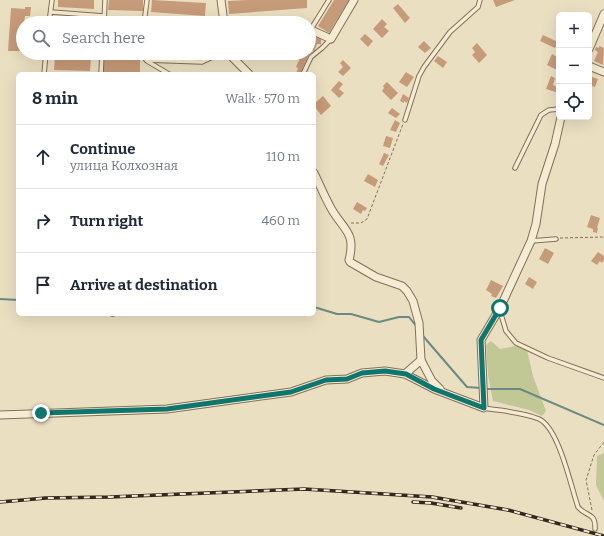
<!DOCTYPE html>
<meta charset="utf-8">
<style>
:root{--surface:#fff;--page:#f2f2f3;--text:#1f2937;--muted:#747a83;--line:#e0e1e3}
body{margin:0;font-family:Bitter,serif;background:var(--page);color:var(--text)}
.controls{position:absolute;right:12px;top:12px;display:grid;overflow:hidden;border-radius:6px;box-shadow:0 4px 16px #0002}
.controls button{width:36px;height:36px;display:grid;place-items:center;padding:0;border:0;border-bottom:1px solid var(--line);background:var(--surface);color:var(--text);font:20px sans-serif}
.stop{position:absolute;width:12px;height:12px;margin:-9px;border:3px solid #0f766e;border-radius:50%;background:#fff}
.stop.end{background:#0f766e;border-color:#fff;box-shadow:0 1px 4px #0008}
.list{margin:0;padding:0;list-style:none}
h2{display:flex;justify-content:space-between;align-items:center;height:52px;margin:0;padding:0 16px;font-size:17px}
h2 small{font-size:13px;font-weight:400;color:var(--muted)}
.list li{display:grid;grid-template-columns:26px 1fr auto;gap:12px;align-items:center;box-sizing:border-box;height:64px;padding:0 16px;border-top:1px solid var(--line)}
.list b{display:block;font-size:15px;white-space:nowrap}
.list p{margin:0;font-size:13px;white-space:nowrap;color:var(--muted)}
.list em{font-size:13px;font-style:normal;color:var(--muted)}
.icon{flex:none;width:22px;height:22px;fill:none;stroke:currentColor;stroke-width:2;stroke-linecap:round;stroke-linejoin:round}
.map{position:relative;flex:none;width:604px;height:536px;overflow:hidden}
.search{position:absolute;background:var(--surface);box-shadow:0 4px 16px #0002;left:16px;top:16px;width:300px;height:44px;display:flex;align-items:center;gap:10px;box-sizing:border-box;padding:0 14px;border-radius:22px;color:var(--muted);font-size:15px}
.panel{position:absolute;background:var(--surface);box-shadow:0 4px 16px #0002;left:16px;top:72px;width:300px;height:244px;border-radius:6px}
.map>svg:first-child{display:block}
.green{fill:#c1c896}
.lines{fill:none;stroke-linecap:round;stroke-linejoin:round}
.stream{stroke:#6b8a83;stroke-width:2}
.building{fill:#c69b79}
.lane-casing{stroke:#83705a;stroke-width:5.5}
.street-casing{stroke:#83705a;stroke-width:9}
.path{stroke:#83705a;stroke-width:1;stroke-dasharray:3 2;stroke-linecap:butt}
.lane{stroke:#f6ecd3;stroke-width:3.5}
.street{stroke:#f6ecd3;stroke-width:7}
.rail-casing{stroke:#33281d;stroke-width:3.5}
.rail{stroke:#f3e9d0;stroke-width:2;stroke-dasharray:6;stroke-linecap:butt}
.route{stroke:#0f766e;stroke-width:5}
</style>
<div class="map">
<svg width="604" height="536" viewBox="0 0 604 536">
<rect width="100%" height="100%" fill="#ebdfc1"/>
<g class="green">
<path d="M491,341L500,349L515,346L527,350L533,376L546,411L542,416L529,410L493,401L488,375L486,345Z"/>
<path d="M604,453V501L596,485L597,456Z"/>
</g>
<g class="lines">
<g class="stream">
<path d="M0,299L18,300"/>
<path d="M314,307L337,314H351L379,322L399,317H409L417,327"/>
<path d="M109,314L112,316L120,314"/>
<path d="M423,336L467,387L481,388"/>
<path d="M485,389H520L604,425"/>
</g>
</g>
<g class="building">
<path d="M58,0H94V9L58,7Z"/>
<path d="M109,0H143V11L108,10Z"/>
<path d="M152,0L206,3L205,16L151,12Z"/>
<path d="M247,0H307V8L229,14L228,1Z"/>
<path d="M334,0H349L329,33L318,26Z"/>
<path d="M493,0H515L496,7Z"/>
<path d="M398,4L410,18L405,23L393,8Z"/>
<path d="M25,7H31L30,16H25L24,23H23V53H21L22,51H8L11,8L25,9Z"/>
<path d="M382,19L387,24L384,27L389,31L382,38L373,29Z"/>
<path d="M365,34L373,41L368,47L360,39Z"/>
<path d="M309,35H313L321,37V44H317L314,51L311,50L300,74H296L298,68L296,67L302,53H309Z"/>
<path d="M543,35L558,42L555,48L540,41Z"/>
<path d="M424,41L431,48L425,53L418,47Z"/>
<path d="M477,43L487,55L479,63L472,55L475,52L472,48Z"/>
<path d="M599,46L604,48L603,65L594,61L598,52L595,50L596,47L599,48Z"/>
<path d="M145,53H198V58L145,55Z"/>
<path d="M552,54L559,58V71L547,65Z"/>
<path d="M55,56L91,58L90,71L54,70Z"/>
<path d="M438,56L447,62L443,68L434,61Z"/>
<path d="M103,58L140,60V74L102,72Z"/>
<path d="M343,60L351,68L343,76L338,72L343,67L340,63Z"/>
<path d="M406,72L414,77L407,87L399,82Z"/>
<path d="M551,76L555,78L553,85L559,88V93L546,89Z"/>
<path d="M589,76L598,79L595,87L592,86L590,89H589Z"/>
<path d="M339,81L343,84L339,89L344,93L339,98L331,90Z"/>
<path d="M387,82L398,93L391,100L382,91L384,88L383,86Z"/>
<path d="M403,94L409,98L407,103L404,101V103L400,101Z"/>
<path d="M323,96L331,106L321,115L314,106V104Z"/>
<path d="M392,108L400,114L396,118L388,113Z"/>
<path d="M395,120L400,123L396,132L390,130Z"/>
<path d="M386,136L393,138L390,148L383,146Z"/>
<path d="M384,153L389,155L383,166L379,164Z"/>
<path d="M368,174L378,180L375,187L364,181Z"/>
<path d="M357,202L367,208L365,211L363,210L361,214L353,209Z"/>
<path d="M591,215L600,218L597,228H598L597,233L593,232V229L587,227Z"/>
<path d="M545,248L554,253L548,264L539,259Z"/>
<path d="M598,252L604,256V260L602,263L600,261L597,265L591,261Z"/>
<path d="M529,277L537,282L533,289L525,284Z"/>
<path d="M491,280L503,286L496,298L491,296L492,294L486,290Z"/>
</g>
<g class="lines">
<g class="lane-casing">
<g id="lane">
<path d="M51,12L104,16"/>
<path d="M49,23L52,0"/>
<path d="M104,23L105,0"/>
<path d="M144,23L147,0"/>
<path d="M311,29L329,0"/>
<path d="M47,53L74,54"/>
<path d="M134,53H141"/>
<path d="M141,53L146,60L202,62L221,53"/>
<path d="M147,61L169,74"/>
<path d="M44,74L46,53"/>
<path d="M101,74L102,53"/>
<path d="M303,74L311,57L322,48L331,39"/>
<path d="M405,120L419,76L424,67L450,32L478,7L480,0"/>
<path d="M515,168L541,115L549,110L559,109"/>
<path d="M531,241L556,239"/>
<path d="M500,311L506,331L516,343L548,358L604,378"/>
<path d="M484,408C502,411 522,412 539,419C559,428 571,487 578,507C586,517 596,512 595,529"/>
</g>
</g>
<g class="street-casing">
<g id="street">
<path d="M221,0L224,23"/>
<path d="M309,29L331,39L354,0"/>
<path d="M589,49L604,14"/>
<path d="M228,53L249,74"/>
<path d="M589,66L604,72"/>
<path d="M314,173C320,185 325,198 332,210C344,230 356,233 349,260L350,262L376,277L402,286L407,291L413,301L419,323L421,360"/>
<path d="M405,374L421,360L432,381L440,389"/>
<path d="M0,415L167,409L291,392L326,380L347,379L362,373L385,371L405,374L434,389L484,408L481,340L500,308L531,241L536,224L542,184L555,144L561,117"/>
</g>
</g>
<g class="path">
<path d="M351,223H361L367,219L403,124"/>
<path d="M560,238L604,237"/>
<path d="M592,510L586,480L594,455L604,442"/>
</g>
<use href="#lane" class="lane"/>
<use href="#street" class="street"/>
<g class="rail-casing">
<g id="rail">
<path d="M0,502L46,498L110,497L304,489L432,497L508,510L604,536"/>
<path d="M413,502L431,503L461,508"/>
</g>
</g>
<use href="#rail" class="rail"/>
</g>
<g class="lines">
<path class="route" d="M41,413L167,409L291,392L326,380L347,379L362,373L385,371L406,374L434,389L484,408L481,340L500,308"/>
</g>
</svg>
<div class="controls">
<button>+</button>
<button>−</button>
<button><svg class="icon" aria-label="locate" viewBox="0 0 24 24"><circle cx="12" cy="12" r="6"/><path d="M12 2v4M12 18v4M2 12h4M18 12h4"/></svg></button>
</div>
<div class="stop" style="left:500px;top:308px"></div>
<div class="stop end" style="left:41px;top:413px"></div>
<div class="search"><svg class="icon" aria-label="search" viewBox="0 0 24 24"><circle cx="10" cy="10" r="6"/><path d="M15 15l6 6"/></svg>Search here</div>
<section class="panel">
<h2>8 min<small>Walk · 570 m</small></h2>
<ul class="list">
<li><svg class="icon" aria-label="ahead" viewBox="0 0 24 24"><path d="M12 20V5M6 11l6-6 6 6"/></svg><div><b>Continue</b><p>улица Колхозная</p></div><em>110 m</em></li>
<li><svg class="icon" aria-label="right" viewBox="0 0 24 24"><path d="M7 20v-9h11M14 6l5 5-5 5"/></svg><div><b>Turn right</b></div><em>460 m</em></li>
<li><svg class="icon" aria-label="arrive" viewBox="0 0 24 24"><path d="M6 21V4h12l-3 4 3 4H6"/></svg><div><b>Arrive at destination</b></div></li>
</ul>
</section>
</div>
